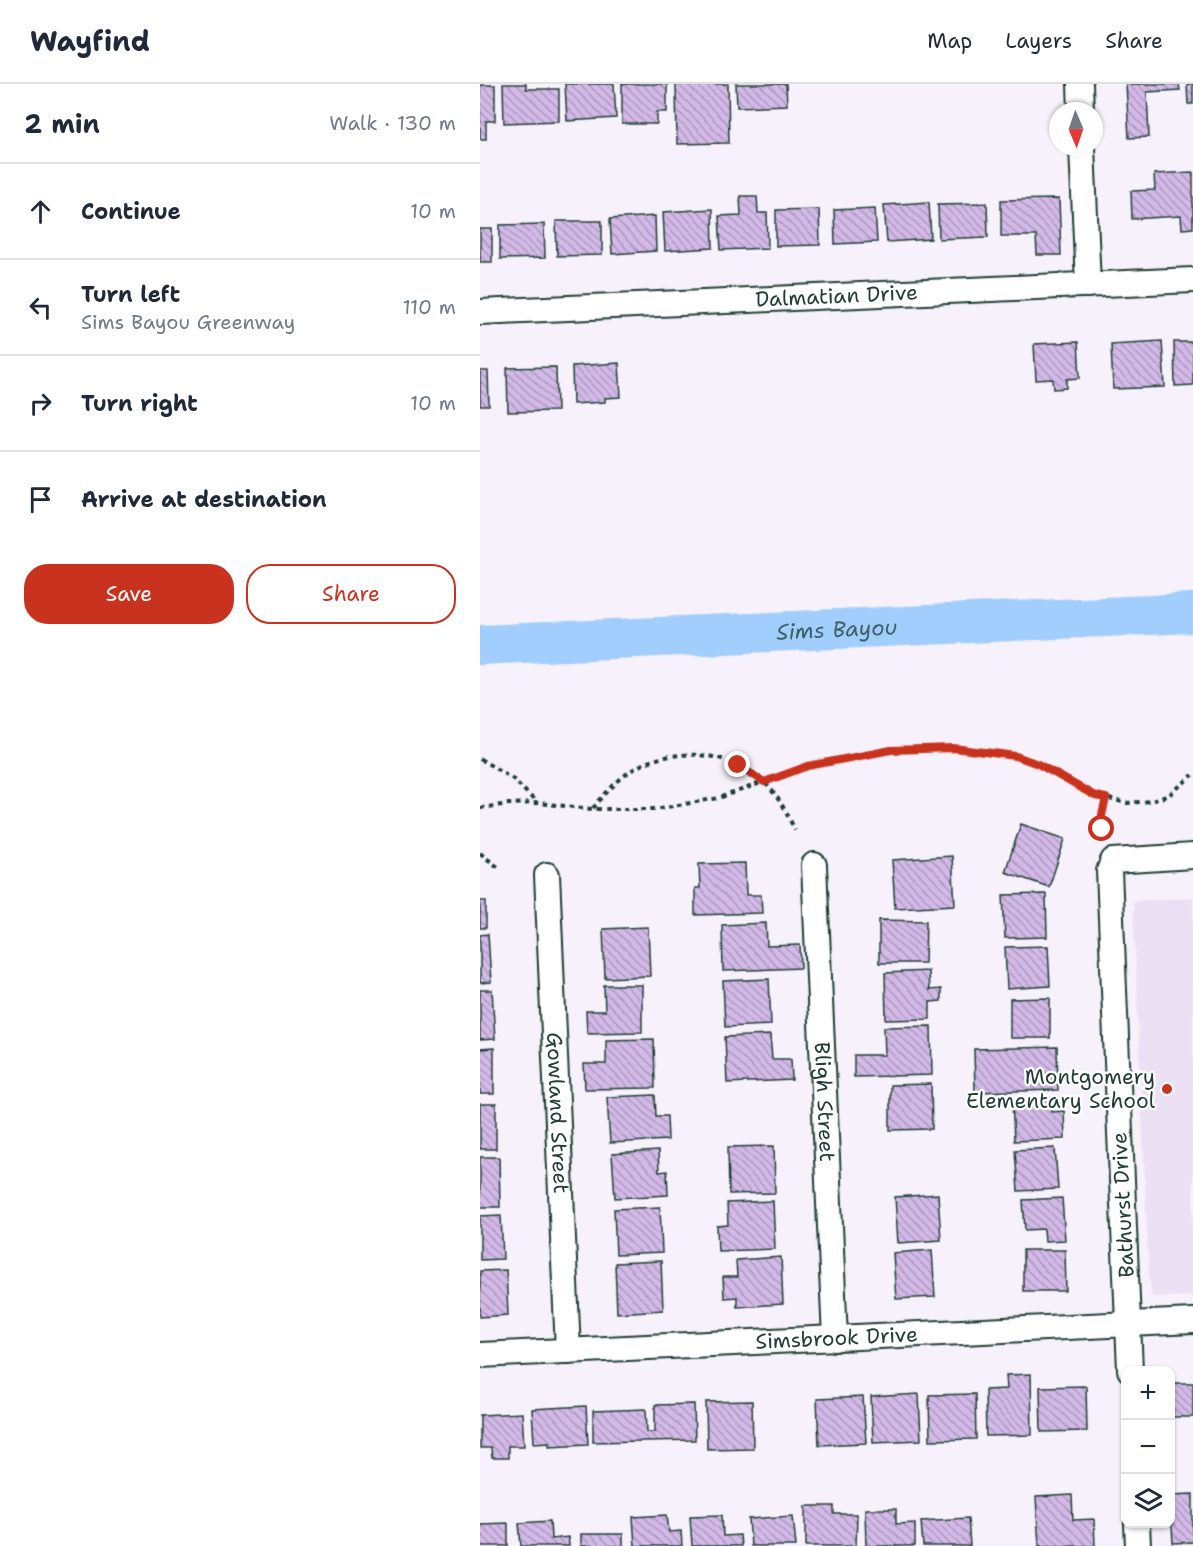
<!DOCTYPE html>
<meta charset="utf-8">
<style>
:root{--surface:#fff;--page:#f2f2f3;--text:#1f2937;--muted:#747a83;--line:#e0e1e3;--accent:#c8321e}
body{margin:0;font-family:"Shantell Sans",sans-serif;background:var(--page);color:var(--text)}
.controls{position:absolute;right:18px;bottom:18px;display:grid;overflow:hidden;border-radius:12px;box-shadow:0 2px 4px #0004}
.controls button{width:54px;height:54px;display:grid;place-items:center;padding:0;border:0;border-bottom:2px solid var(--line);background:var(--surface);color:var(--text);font:30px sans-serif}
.compass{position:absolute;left:569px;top:18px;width:54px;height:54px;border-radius:50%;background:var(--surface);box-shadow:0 2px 4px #0004;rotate:178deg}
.stop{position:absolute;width:18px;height:18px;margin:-14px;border:4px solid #c8321e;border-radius:50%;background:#fff}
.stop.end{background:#c8321e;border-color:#fff;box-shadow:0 2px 6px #0008}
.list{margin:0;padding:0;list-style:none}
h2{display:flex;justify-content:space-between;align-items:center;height:78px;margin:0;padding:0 24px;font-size:26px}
h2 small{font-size:20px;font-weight:400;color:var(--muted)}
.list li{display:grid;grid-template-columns:39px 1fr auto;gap:18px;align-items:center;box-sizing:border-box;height:96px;padding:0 24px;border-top:2px solid var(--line)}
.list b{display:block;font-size:22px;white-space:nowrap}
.list p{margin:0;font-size:20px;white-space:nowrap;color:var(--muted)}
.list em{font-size:20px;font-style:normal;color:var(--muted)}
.actions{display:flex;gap:12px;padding:18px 24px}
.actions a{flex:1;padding:14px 0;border:2px solid var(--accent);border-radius:24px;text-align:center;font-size:21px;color:var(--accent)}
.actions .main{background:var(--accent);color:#fff}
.icon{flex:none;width:33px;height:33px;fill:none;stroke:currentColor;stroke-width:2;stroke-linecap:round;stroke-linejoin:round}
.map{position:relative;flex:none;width:713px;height:1462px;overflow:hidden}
header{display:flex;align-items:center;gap:36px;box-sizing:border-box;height:84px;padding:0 30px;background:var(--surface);border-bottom:2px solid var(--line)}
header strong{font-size:28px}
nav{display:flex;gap:33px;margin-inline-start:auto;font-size:21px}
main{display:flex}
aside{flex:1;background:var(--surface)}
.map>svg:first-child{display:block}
.built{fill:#ece0f5}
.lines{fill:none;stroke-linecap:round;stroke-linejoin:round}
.river{stroke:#a1cefc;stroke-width:40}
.building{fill:url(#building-back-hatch);stroke:#1f3d34;stroke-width:1.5}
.minor-casing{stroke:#1f3d34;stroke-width:28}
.path{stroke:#1f3d34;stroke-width:4;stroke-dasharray:4.5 4.5;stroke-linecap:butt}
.minor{stroke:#fff;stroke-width:24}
.route{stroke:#c8321e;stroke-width:8}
.poi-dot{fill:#c8321e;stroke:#fff;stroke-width:2}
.labels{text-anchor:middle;stroke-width:4.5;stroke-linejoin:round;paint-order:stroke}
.street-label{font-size:21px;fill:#1f3d34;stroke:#fff}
.poi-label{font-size:21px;fill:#1f3d34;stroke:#fff;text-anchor:end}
.water-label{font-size:22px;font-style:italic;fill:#406166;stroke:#fff}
</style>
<header>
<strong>Wayfind</strong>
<nav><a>Map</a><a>Layers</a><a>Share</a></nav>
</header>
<main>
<aside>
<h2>2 min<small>Walk · 130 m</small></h2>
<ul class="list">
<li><svg class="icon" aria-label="ahead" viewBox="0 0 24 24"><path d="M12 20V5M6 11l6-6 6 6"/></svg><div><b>Continue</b></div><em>10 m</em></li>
<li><svg class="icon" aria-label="left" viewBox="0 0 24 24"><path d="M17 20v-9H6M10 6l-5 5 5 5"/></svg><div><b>Turn left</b><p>Sims Bayou Greenway</p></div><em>110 m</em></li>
<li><svg class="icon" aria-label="right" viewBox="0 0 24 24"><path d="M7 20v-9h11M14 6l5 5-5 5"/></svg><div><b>Turn right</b></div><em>10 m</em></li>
<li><svg class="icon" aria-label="arrive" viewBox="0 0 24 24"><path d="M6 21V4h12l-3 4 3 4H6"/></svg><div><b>Arrive at destination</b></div></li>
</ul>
<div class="actions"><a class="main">Save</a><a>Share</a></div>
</aside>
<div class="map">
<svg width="713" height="1462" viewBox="0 0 713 1462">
<defs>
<pattern id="building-back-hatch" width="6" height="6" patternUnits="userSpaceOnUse" patternTransform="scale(1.5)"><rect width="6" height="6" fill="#d3b9e8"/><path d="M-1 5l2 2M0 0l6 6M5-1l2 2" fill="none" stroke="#ab98bd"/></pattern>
</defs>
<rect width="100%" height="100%" fill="#f6f1fa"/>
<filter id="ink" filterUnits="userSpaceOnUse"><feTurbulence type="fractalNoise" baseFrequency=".0167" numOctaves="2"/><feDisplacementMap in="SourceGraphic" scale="12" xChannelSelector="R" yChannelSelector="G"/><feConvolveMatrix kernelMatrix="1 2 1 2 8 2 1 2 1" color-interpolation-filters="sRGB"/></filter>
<g filter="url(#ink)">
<path class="built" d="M713,813V1212L672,1213L669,1193L653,817Z"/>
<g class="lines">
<path class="river" id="s1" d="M0,561L713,529"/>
</g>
<g class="building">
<path d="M23,0H46V5H79V37L24,39Z"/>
<path d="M85,0H134L136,34L87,37Z"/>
<path d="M142,0H187V28H177V40H142Z"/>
<path d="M196,0H248L249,59L197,60Z"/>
<path d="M256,0H306L307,21L257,23Z"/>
<path d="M646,0H699L700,6L667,8L669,53L649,54Z"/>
<path d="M707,0H713V20H708Z"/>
<path d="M0,1H15V37H6V55H0Z"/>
<path d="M713,88V144L702,145L701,132L652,135L651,107L675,106L674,90Z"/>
<path d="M260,112H277L278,129H287L288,164L241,166L239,132L261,131Z"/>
<path d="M579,115L581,171H557L556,152H521V116Z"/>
<path d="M449,118L451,155L407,158L404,121Z"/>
<path d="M507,119L508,153L459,155L458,120Z"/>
<path d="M395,124L397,158L355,160L354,126Z"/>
<path d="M232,125L233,164L185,167L183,128Z"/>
<path d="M339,125L340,161L296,162V126Z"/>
<path d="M175,132L176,167L132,170L130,135Z"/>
<path d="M76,137H122V171L77,172Z"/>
<path d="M64,140L65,174L20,175V141Z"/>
<rect x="0" y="145" width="12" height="33"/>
<path d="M682,257L685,303L633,305L631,260Z"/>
<path d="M598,258L600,294L587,295V304L574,305L573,295L556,296L554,260Z"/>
<path d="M694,258H713V301L695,302Z"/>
<path d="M139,279L141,313L125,314V318L93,320L92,282Z"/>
<path d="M76,283L77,327L28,328L27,284Z"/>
<path d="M0,287H8L9,322H0Z"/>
<path d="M541,740L585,755L569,803L525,788Z"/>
<path d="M472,772L475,821L415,824L412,776Z"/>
<path d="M265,779L266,811H281L282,829L215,831V804H220L219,780Z"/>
<path d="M566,810L567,853L525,854L523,811Z"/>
<rect x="0" y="817" width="6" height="27"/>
<path d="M399,836L446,837L445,879H399Z"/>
<path d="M286,839L287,862L320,861L321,884L243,887L242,841Z"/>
<path d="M168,843L170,892L125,894L123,845Z"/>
<path d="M8,850L11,898L0,899V851Z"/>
<path d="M568,862L570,902L527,905L525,863Z"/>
<path d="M448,887L449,906L461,905V917L450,918V935L406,936L405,889Z"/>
<path d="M289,895L291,941L245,943L243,897Z"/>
<path d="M124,901H162V948L107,949L106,927H125Z"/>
<path d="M0,906H12L15,955L0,956Z"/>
<path d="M570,914V954H530V915Z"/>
<path d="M451,942L452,991L374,993V971H405L404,943Z"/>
<path d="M290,951L292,975H311L312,996L247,999L245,953Z"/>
<path d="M174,955L175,1004L105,1005L104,980H126V956Z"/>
<path d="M577,963L578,1006L495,1008L494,965Z"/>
<path d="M14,964V1010H0V965Z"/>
<path d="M451,1000L452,1045L410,1046V1001Z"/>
<path d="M175,1011L176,1032H187L188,1056L130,1059L127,1013Z"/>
<path d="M571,1014L572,1028L584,1027L585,1055L534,1057L532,1016Z"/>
<rect x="0" y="1020" width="16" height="45"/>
<path d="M294,1062L295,1109L249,1110L248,1063Z"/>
<path d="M575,1064L578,1105L538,1107L535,1066Z"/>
<path d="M178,1067L179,1088L187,1087L188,1111L135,1114L132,1070Z"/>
<path d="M0,1073H19L20,1123H0Z"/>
<path d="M458,1110L461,1156L418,1159L415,1113Z"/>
<path d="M582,1114L585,1156L565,1157L564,1145L545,1146L543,1116Z"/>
<path d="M293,1117L295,1165L238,1167L237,1142L248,1141L247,1119Z"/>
<path d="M180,1123L182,1169L136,1171L134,1125Z"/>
<path d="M21,1131L23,1175L0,1176V1132Z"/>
<path d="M452,1166L455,1213L416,1215L413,1169Z"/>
<path d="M543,1166H585L586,1207H543Z"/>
<path d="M301,1173L303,1220L257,1223V1213L244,1214L243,1193H257L256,1176Z"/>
<path d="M181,1177L183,1226L137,1229L135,1179Z"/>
<path d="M26,1186L28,1231L0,1233V1187Z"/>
<path d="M551,1290L552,1351L506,1352L505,1306L527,1305L526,1291Z"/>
<rect x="693" y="1299" width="20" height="34"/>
<path d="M606,1302L607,1347L561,1348L560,1303Z"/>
<path d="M439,1310L441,1356L393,1358L391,1313Z"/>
<path d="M495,1310L496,1355L450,1356L449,1311Z"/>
<path d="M383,1313L386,1359L339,1361L337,1315Z"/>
<path d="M272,1317L273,1364L227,1365L226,1318Z"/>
<path d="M214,1320L215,1356L113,1358V1327L166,1325L167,1348H175V1321Z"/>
<path d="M106,1322L108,1360L69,1362V1358L54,1359L52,1325Z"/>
<path d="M42,1329L44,1362H28V1374H12L11,1364H0V1331Z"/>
<path d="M713,1410V1458L693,1459L690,1411Z"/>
<path d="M592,1411L593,1436L614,1435L615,1462H559L556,1413Z"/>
<path d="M326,1422H354V1430H377L376,1462H326Z"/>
<path d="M385,1425H416V1440L435,1439V1462H386Z"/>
<path d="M187,1431L189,1448L201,1447L202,1462H155L153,1433Z"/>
<path d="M242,1431L243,1452L260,1451L261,1462H212L210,1432Z"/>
<path d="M313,1432L316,1462H271L269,1435Z"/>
<path d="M488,1434L490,1462H443L441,1437Z"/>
<path d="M70,1437L71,1455L88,1453L89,1462H41L39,1439Z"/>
<path d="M28,1439V1462H0V1440Z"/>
<rect x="101" y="1450" width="42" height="12"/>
</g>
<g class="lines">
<g class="minor-casing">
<g id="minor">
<path d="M600,0L601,27"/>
<path d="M602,63L608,201"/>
<path id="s2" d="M0,228L713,196"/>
<path id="s3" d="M334,781L355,1255"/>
<path id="s4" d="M67,791L88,1267"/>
<path id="s5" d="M0,1271L713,1237"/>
<path d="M650,1286L629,787L633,777L713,772"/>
<path d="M657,1440L658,1462"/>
</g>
</g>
<g class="path">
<path d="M0,675L32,694L57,719"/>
<path d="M625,714C622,731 620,740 629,755"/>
<path d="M0,724L29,720L58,719L112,725H175L239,714L328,682L411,666L473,664L536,672L559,680L615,712L647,719L672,717L689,711L713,691"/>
<path d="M113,724C126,709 142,690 161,681C199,663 254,668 286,700C299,713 307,730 315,746"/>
<path d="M0,769L19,784"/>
</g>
<use href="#minor" class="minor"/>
</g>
</g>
<g class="lines" filter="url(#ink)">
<path class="route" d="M258,681L284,698L328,682L411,666L473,664L536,672L558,680L615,712L626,714L621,736L622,745"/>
</g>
<circle class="poi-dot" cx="687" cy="1005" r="6"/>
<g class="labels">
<g class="street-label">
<text dy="7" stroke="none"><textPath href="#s2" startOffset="357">Dalmatian Drive</textPath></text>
<text dy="7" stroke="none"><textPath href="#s3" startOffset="237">Bligh Street</textPath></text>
<text dy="7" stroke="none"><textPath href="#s4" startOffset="238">Gowland Street</textPath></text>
<text transform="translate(643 1121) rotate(-93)" y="7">Bathurst Drive</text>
<text dy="7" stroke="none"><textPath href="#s5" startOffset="357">Simsbrook Drive</textPath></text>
</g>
<g class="poi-label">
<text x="675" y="1000">Montgomery<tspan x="675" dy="24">Elementary School</tspan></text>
</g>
<g class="water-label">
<text dy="8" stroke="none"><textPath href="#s1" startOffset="357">Sims Bayou</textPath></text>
</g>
</g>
</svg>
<div class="controls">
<button>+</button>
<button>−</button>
<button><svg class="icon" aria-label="layers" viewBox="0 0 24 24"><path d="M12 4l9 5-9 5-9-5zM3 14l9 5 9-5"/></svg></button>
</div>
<svg class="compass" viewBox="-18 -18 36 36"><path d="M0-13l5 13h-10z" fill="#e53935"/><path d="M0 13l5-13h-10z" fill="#747a83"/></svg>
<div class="stop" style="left:622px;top:745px"></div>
<div class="stop end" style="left:258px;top:681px"></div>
</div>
</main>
